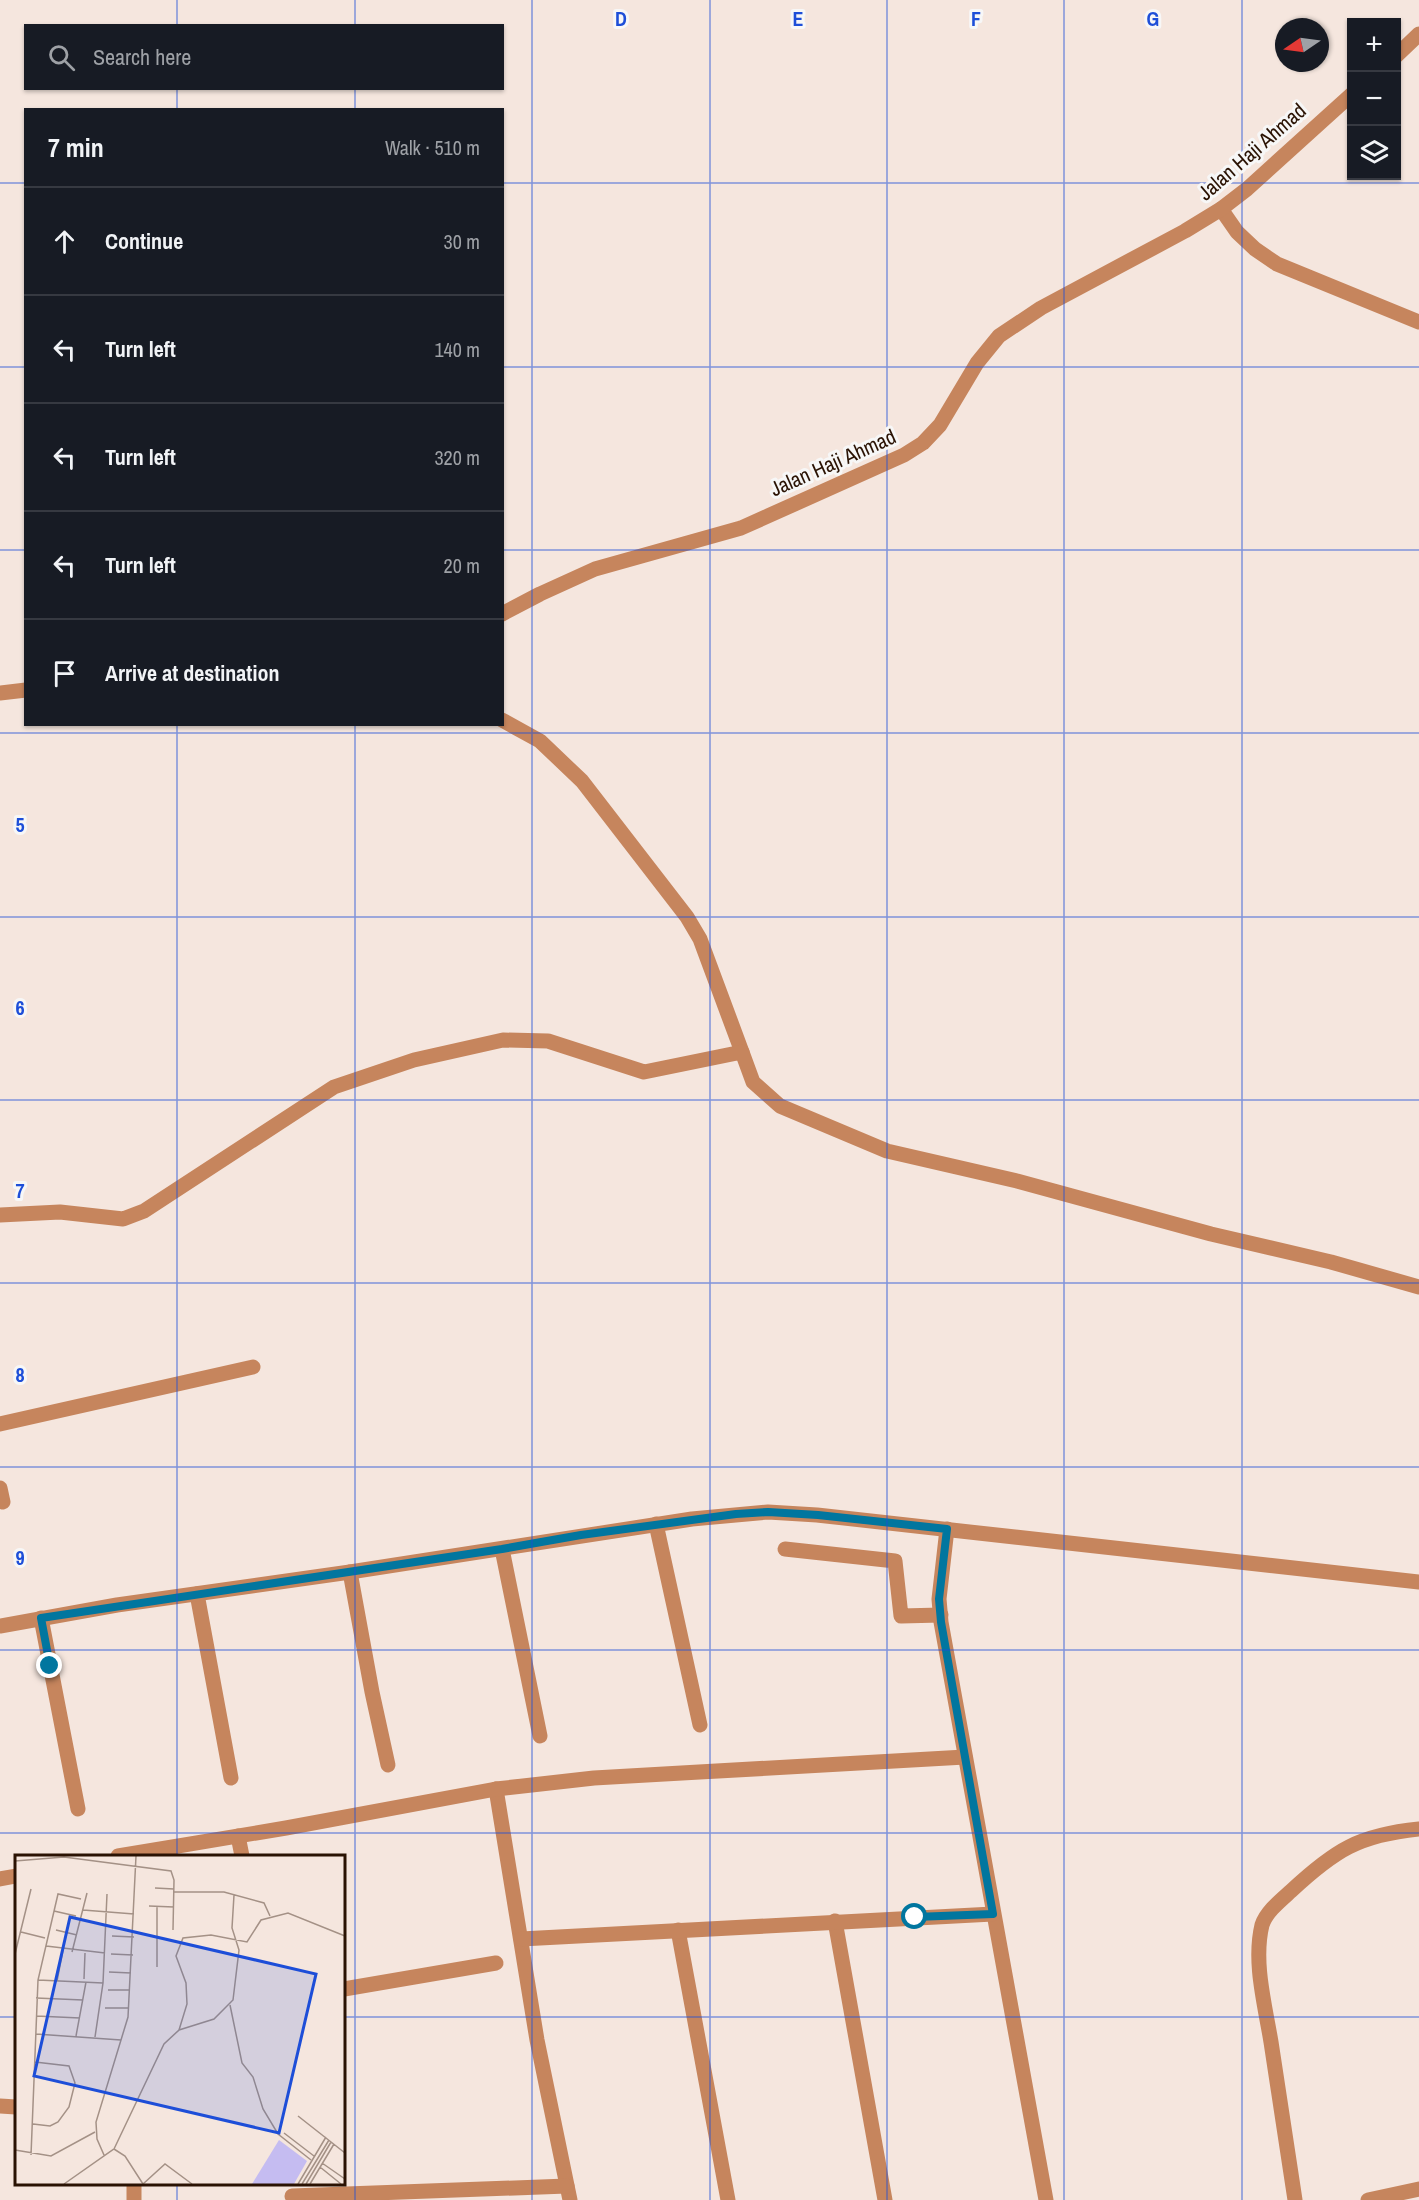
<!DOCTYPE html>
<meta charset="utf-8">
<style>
:root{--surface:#171b24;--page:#20242c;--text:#f1f3f6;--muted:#9ea1a6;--line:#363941}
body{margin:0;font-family:"Archivo Narrow",sans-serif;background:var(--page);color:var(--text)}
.controls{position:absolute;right:18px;top:18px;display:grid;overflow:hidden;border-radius:0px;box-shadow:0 2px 4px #0004}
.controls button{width:54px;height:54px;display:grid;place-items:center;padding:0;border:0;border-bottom:2px solid var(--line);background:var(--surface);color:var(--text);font:30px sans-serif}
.compass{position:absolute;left:1275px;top:18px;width:54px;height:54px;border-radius:50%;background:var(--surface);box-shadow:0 2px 4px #0004;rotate:257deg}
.stop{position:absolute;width:18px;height:18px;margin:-14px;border:4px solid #01769f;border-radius:50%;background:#fff}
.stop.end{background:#01769f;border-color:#fff;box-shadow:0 2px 6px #0008}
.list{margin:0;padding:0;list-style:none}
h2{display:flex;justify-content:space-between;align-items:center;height:78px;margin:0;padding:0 24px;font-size:26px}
h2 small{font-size:20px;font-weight:400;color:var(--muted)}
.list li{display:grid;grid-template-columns:39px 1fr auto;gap:18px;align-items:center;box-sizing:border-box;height:108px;padding:0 24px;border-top:2px solid var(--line)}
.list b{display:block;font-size:22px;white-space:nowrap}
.list em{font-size:20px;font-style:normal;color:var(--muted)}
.icon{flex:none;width:33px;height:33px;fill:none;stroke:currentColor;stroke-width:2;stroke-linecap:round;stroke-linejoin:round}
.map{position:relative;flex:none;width:1419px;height:2200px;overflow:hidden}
.search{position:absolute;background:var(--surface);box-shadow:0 2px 4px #0004;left:24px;top:24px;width:480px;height:66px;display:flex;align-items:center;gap:15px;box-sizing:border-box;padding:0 21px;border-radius:0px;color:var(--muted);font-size:22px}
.panel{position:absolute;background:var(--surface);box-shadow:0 2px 4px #0004;left:24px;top:108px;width:480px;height:618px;border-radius:0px}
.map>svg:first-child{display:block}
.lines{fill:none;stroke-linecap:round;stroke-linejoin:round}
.minor{stroke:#c6855d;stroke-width:15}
.route{stroke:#01769f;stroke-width:8}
.grid{fill:none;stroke:#1d4ed8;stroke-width:1.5;stroke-opacity:0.55}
.labels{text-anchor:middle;stroke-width:6;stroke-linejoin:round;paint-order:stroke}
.street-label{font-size:21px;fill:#2a1203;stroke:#f7f7f7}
.inset-road{fill:none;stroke:#a49186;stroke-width:1.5}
.view{fill:#1d4ed8;fill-opacity:0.15;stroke:#1d4ed8;stroke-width:3}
.inset-edge{fill:none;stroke:#2a1203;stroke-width:3}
.grid-label{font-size:20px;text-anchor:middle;font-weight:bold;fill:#1d4ed8;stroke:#f7f7f7;stroke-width:6;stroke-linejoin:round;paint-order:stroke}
</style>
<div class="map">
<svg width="1419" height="2200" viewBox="0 0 1419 2200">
<rect width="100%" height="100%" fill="#f5e6de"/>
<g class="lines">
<g class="minor">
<path d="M1396,56L1419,34"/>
<path d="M1221,209L1237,232L1255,249L1277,264L1419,322"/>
<path d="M502,614L540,594L595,569L741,528L904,455L923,443L940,425L977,363L999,336L1041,308L1185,231L1221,209L1247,189L1352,94"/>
<path d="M0,693L26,690"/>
<path d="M502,720L540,741L582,781L687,917L700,939L742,1052"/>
<path d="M0,1215L60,1212L123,1219L144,1211L334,1087L414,1060L503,1040L548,1041L644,1072L742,1052L753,1082L780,1106L887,1151L1017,1181L1211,1234L1331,1262L1419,1287"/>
<path d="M0,1424L253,1367"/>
<path d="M0,1488L3,1502"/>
<path d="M656,1524L700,1725"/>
<path d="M947,1529L939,1599L941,1622L1046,2200"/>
<path d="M502,1549L540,1736"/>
<path d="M785,1549L895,1561L901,1616L941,1615"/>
<path d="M350,1572L372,1692L388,1765"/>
<path d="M197,1594L231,1778"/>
<path d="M41,1618L78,1809"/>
<path d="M0,1626L117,1605L350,1572L692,1519L768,1512L817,1515L1419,1582"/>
<path d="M496,1789L537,2040L570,2200"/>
<path d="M238,1836L242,1856"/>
<path d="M118,1856L286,1828L496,1789L594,1778L965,1757"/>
<path d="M0,1879L16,1876"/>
<path d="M835,1921L885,2200"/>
<path d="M678,1930L728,2200"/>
<path d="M521,1939L993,1914"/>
<path d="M344,1989L496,1963"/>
<path d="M0,2106L16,2107"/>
<path d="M292,2196L567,2186"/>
<path d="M134,2200V2184"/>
<path d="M1295,2200C1287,2147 1279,2095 1271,2042C1265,2005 1253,1962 1262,1925C1266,1912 1281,1900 1291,1891C1335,1850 1359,1835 1419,1829"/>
<path d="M1368,2200L1419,2189"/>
</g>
</g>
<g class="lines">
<path class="route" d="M50,1666L41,1618L502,1549L581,1535L736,1514L768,1512L818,1515L947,1529L939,1599L941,1622L993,1914L915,1917"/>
</g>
<path class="grid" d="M177,0V26M355,0V26M532,0V2200M710,0V2200M887,0V2200M1064,0V2200M1242,0V2200M177,88V110M355,88V110M0,183H26M502,183H1419M0,367H26M502,367H1419M0,550H26M502,550H1419M177,724V1856M355,724V2200M0,733H1419M0,917H1419M0,1100H1419M0,1283H1419M0,1467H1419M0,1650H1419M0,1833H1419M0,2017H16M344,2017H1419M177,2184V2200"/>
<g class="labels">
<g class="street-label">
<text transform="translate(1252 152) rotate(-41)" y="7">Jalan Haji Ahmad</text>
<text transform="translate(833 463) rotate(-24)" y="7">Jalan Haji Ahmad</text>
</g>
</g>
<g transform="translate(15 1855)">
<rect width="330" height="330" fill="#f5e6de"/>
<path d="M264,285L292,306L279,329H237Z" fill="#c5bcf1"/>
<path class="inset-road" d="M0,6L49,2L156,16L159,25L158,75M140,33L159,34M159,37H209L249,48L255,61M134,51L159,52M68,55L119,59M39,56L61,61M41,75L62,80M6,77L30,83M97,81L119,82M31,91L90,98M57,97L72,38M0,99L16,34M96,99L118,100M142,112V52M94,117L116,118M69,124L70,98M23,125L88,128M42,126L48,95M93,135H115M21,143L68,145M215,150L227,208L238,222L248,254L263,279L296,305M90,153H113M21,161L65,163M164,175L199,164L218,145L224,95L217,73L219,40M21,179L106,185M61,181L71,127M80,182L88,128L92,39M283,261L330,298M18,269L35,271L43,267L54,252L60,228L54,211L20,207M269,278L299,301M99,294L149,189L164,175L172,149L171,128L161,101L168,83L196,80L232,87L246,65L273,58L330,81M0,295L36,301L80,277M16,300L23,125L43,39L66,44M89,300L82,284L81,267L113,162L121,1M307,308L330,324M305,312L326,329M49,329L99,294L110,301L128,329M128,329L150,309L177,329M283,329L311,282M287,329L314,285M291,329L316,287M295,329L319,289"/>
<path class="view" d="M55,62L301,119L264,278L19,221Z"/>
<rect width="330" height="330" class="inset-edge"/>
</g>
<g class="grid-label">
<text x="621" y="26">D</text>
<text x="798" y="26">E</text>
<text x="976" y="26">F</text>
<text x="1153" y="26">G</text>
<text x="20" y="832">5</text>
<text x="20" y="1015">6</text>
<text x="20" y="1198">7</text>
<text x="20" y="1382">8</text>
<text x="20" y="1565">9</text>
</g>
</svg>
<div class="controls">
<button>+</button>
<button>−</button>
<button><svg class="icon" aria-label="layers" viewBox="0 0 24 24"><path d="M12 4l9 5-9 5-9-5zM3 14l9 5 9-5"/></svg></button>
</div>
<svg class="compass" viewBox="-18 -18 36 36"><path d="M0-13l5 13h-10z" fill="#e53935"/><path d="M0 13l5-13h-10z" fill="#9ea1a6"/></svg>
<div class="stop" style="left:915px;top:1917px"></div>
<div class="stop end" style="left:50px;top:1666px"></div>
<div class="search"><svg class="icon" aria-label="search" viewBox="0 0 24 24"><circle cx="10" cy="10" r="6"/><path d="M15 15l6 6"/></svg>Search here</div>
<section class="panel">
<h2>7 min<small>Walk · 510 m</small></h2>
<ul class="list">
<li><svg class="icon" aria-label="ahead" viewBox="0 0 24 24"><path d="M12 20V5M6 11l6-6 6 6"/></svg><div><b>Continue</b></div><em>30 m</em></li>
<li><svg class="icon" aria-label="left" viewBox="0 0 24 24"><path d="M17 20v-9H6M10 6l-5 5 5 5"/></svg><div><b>Turn left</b></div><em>140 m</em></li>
<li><svg class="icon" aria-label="left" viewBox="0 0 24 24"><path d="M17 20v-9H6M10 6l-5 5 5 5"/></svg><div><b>Turn left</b></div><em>320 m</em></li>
<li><svg class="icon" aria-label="left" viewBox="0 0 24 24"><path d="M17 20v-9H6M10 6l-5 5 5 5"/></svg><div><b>Turn left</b></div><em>20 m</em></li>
<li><svg class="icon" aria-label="arrive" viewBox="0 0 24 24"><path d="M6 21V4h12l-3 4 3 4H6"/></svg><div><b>Arrive at destination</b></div></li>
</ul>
</section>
</div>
